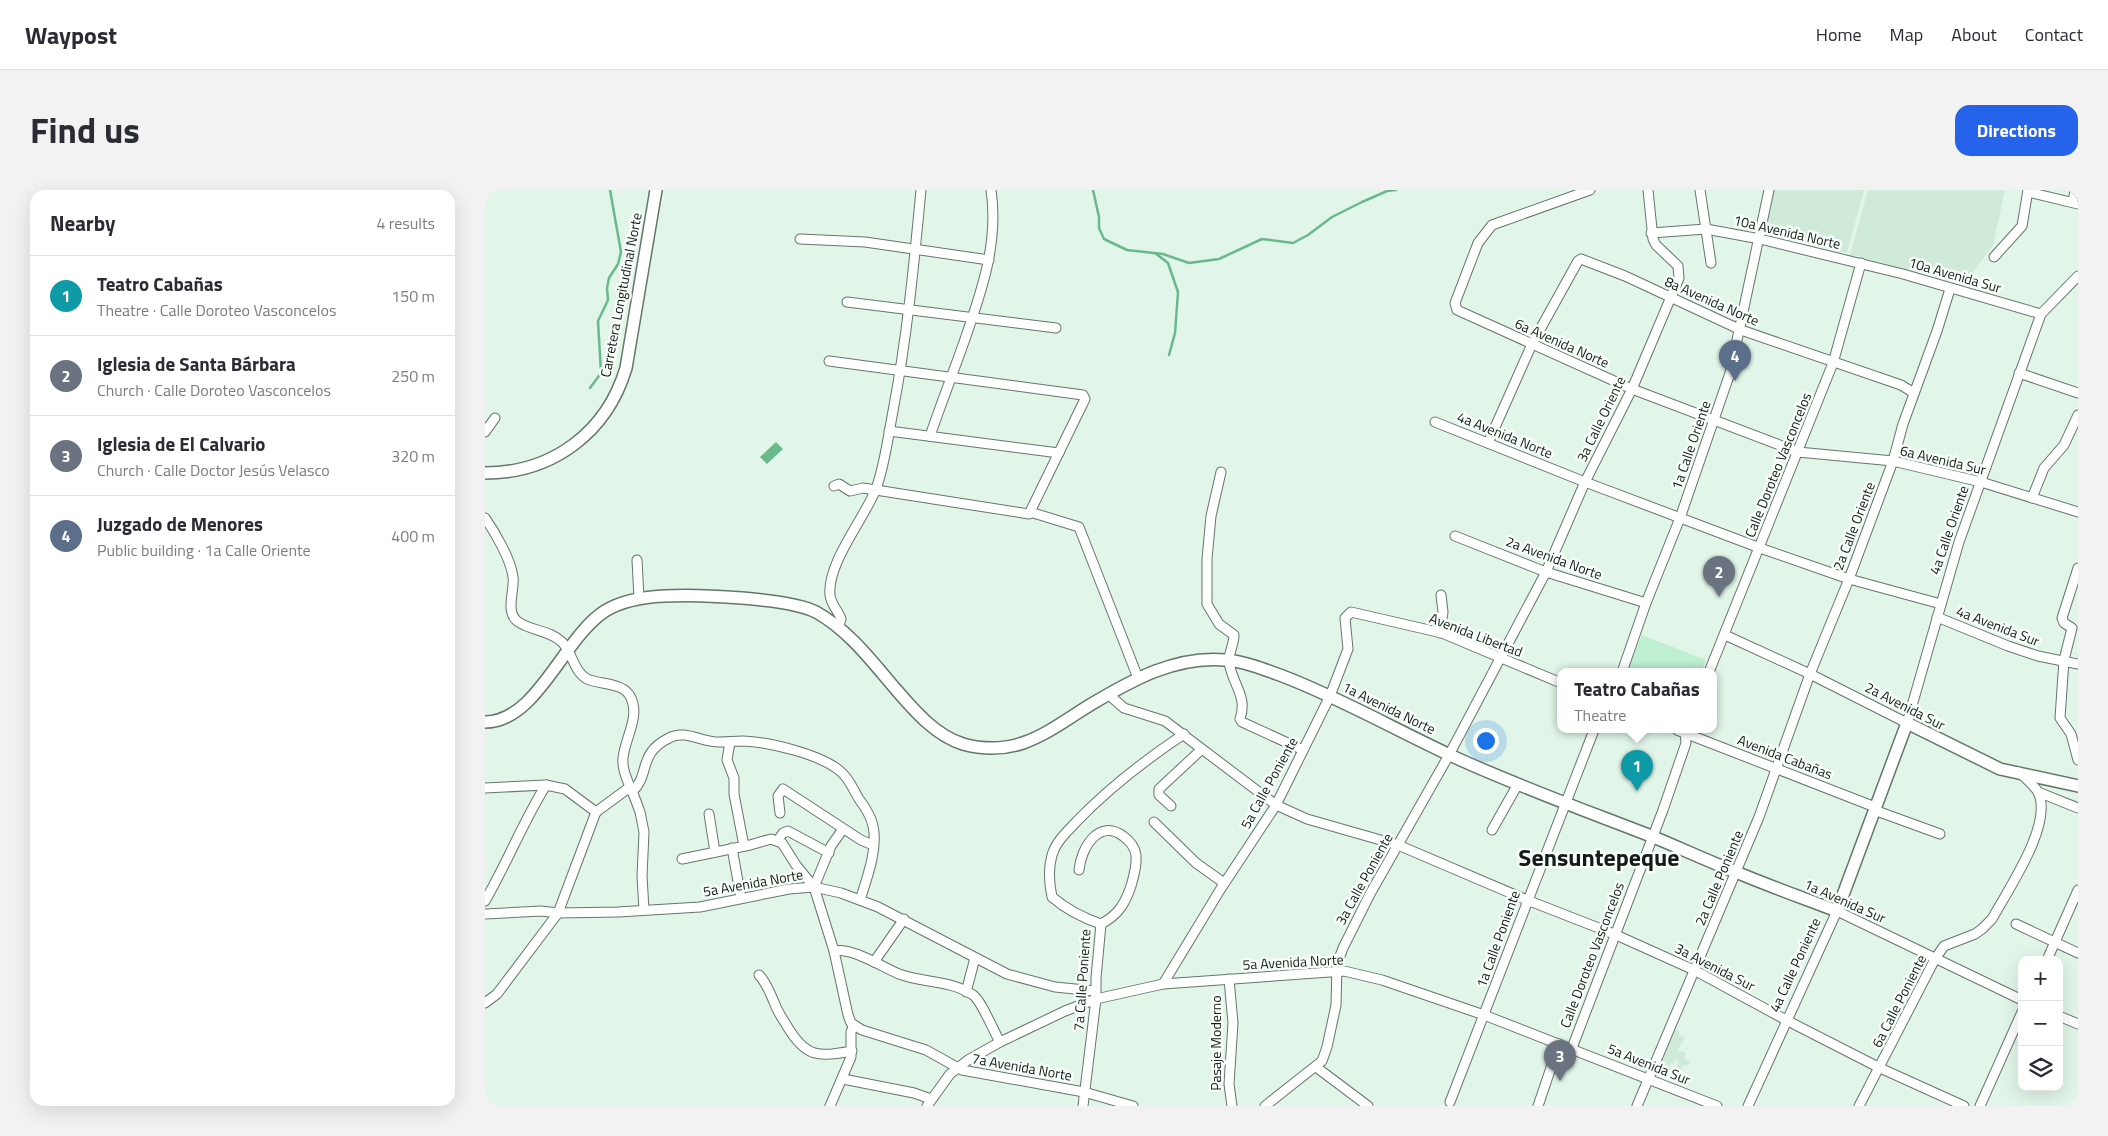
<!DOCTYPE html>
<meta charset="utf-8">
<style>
:root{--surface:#fff;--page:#f2f2f3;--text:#2b2b33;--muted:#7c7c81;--line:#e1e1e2;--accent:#2563eb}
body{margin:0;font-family:"Titillium Web",sans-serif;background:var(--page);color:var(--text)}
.controls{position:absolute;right:15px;bottom:15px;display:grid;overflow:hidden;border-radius:10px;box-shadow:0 5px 20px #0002}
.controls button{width:45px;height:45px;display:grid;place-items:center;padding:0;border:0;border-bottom:1px solid var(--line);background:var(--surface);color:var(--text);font:25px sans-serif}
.you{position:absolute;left:1000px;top:550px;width:18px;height:18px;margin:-12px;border:4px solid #fff;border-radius:50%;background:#1a73e8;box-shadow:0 0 0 8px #1a73e833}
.badge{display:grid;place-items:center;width:32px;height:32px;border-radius:50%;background:var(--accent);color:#fff;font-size:16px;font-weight:700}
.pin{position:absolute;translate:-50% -41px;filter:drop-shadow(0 1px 2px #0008)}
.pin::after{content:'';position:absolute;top:26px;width:18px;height:15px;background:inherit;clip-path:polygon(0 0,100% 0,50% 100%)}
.popup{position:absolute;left:1072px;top:478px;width:160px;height:65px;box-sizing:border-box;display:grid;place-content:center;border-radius:10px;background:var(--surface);filter:drop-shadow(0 1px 4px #0005);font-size:16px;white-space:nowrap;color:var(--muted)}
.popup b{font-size:19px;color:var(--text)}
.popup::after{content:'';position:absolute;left:50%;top:100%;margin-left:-10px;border:10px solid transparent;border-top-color:var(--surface)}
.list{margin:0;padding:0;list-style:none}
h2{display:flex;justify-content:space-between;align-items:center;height:65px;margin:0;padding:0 20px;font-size:21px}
h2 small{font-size:16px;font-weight:400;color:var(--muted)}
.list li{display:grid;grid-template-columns:32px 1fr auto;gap:15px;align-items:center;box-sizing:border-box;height:80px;padding:0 20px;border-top:1px solid var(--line)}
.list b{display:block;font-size:19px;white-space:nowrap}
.list p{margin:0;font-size:16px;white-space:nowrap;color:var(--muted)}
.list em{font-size:16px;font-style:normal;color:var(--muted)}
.icon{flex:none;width:28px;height:28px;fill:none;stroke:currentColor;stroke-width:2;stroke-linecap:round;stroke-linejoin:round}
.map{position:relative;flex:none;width:1593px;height:916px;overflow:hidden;border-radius:15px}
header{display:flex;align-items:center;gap:30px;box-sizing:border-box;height:70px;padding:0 25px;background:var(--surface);border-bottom:1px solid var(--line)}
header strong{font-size:24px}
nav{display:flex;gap:28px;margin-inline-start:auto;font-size:18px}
.intro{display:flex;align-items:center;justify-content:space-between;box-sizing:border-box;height:120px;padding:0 30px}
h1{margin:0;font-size:35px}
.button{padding:12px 22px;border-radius:15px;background:var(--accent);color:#fff;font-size:18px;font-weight:700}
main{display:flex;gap:30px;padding:0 30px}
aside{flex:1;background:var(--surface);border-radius:15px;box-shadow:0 5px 20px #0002}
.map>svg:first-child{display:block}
.built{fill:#d0eada}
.green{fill:#beefd1}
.water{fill:#6ab98d}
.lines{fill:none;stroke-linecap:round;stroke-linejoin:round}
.stream{stroke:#6ab98d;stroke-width:2.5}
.minor-casing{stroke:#65766c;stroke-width:11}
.major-casing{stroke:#65766c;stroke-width:14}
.minor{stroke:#fff;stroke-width:9}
.major{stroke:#fff;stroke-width:11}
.labels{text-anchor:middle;stroke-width:5;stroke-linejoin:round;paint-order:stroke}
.street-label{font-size:14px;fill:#151c18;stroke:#f7fef9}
.town-label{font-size:24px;font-weight:bold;fill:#151c18;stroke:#f7fef9}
</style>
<header>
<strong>Waypost</strong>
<nav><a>Home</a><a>Map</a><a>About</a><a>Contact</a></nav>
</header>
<div class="intro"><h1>Find us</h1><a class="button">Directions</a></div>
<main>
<aside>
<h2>Nearby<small>4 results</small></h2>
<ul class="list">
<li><span class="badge" style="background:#0f9aa8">1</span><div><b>Teatro Cabañas</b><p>Theatre · Calle Doroteo Vasconcelos</p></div><em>150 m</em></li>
<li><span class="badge" style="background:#6b7280">2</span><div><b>Iglesia de Santa Bárbara</b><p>Church · Calle Doroteo Vasconcelos</p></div><em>250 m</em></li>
<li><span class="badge" style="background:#6b7280">3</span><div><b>Iglesia de El Calvario</b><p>Church · Calle Doctor Jesús Velasco</p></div><em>320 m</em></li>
<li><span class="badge" style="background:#5c6f8a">4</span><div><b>Juzgado de Menores</b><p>Public building · 1a Calle Oriente</p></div><em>400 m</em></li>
</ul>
</aside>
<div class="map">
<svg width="1593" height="916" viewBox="0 0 1593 916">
<rect width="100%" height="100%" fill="#e1f5e8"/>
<g class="built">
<path d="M1288,0H1379L1362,63L1279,45Z"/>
<path d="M1383,0H1520L1508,55L1480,94L1365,65Z"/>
<path d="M1188,839L1195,842L1194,845L1200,848L1193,860L1201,863L1199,868L1205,872L1203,876L1199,875L1191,888L1189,887L1193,869L1189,870V874L1186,873L1184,876L1174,873Z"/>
</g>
<path class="green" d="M1157,445L1221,470L1216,482H1142Z"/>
<path class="water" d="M291,252L298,259L282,274L275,267Z"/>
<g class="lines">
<g class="stream">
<path d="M608,0L614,27V38L619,49L642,60L678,64L704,73L734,69L777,49L808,53L823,45L847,27L877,12L902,1L911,0"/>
<path d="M670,63L683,73L693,102L690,143L684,165"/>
<path d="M105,198L116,183L113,131L123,110L122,98L124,88L133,74L136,62L125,0"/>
</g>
<g class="minor-casing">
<g id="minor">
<path d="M1105,0L1007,35L993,53L970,113L972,120L1147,199L1313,262L1408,271L1496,292L1593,322"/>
<path d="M1215,0L1226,73"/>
<path d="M1543,2L1593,14"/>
<path d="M1588,12L1590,0"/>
<path d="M1166,43L1221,39L1275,49L1418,84L1556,124"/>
<path d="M315,49L380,52L504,70"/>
<path d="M1509,67L1537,36L1543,0"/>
<path d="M362,112L571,138"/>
<path d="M344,171L598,205L600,209L545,322"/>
<path d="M1534,183L1593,203"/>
<path d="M950,232L1100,292L1275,358L1364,389L1456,414"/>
<path d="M404,241L574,263"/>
<path d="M0,242L10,228"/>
<path d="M445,246C456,214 468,183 479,152C496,103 514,53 506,0"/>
<path d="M1003,253L1047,154L1093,71L1096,69L1140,86L1256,140L1416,195L1429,203"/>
<path d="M736,282L726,326L722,369V414L734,434L749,445C749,455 743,464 744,472C747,494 763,506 755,529L757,532L818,560"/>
<path d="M349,296L354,294L365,301L378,298L544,324L545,322L594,337L653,488"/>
<path d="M1547,308L1559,278L1579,255L1593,225"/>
<path d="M0,328C10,342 26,370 28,387C30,399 20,421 32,431C45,441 65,440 77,452C87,462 89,482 102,489C116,495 139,492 146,508C155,527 140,548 138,568C137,578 141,587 145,597L111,622L80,599L61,595L0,598"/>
<path d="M970,346L1061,382L1161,413"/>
<path d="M152,370L154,408"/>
<path d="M1593,378L1577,428L1579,433L1587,438L1579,470L1575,528L1586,544L1593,570"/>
<path d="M1452,427L1523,456L1553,466L1593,474"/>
<path d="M353,438L356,429C353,420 346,415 345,405C342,373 379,329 391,299C400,274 403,247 408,221C422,148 429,74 436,0"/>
<path d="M955,443L958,422L956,405"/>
<path d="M1240,445L1325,484L1422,533L1474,352L1556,124L1593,86"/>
<path d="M1137,482L1161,413L1195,328L1245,183L1284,0"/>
<path d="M1224,482L1348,173L1376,73"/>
<path d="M623,504L639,518L680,531L791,615L822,629L913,655L1042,710L1129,744L1209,780L1301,830L1395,878L1479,916"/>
<path d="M1192,540L1390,617"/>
<path d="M245,552L242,570L249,588V604L259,656"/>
<path d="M146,598L155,622L159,642L157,686L159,720"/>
<path d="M147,602C166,584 152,564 184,548C200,539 218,553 235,552C243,552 250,551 258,551C284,552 335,564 355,581C364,588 368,599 374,609C380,617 386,626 388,636C393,659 382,688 375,710"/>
<path d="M1553,602L1593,618"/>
<path d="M686,616L674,605V599L717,559"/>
<path d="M1389,620L1455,644"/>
<path d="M295,623L293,606L298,599L376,650L388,655"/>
<path d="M224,624L230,662"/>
<path d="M669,632L711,673L739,693"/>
<path d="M1007,640L1033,594"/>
<path d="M293,650L298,643L303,641L344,663"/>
<path d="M247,658L256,708"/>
<path d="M197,669L265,655L286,649L297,653L311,675L329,697L349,761L363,825L366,833L377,840L441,860L477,880L599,902L648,916"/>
<path d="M594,680C596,658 614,628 638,646C645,651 650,658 651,665C652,675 649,686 646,696C640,714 633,725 616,734"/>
<path d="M329,697L346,656L358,639"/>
<path d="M0,711C22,673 38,632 61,595"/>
<path d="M0,724L56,721L73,723L133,722L215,717L304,699L329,697L356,703L393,717L522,784L570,797L610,801"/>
<path d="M1531,734L1593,763"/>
<path d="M349,761C367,757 397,777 414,784C438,793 466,790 488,805C496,810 509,842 515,852"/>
<path d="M1562,770L1593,700"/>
<path d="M389,772L419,729"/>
<path d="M274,785C281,792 285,803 289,812C292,821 297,828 302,836C321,868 333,867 367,861"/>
<path d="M744,789L748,833L744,894L747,916"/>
<path d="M678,794L735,700L791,615L845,506L863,459L860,428L866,422L957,443L1076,493"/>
<path d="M481,802L490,768"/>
<path d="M0,813L12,804L73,723L111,622"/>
<path d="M1574,826L1593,834"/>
<path d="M1087,858L1178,620L1201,553L1200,540"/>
<path d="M831,877L883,916"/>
<path d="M358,889L429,903L446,909"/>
<path d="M965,912L1109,540"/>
<path d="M345,916L366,867V842L369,835"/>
<path d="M442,916L465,884L483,870L515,852L580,821L611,809L678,794L859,781L897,790L999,825L1232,916"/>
<path d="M598,916L611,809V788L616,734C598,728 581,719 567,707C564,693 563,679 567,665C571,651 583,641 592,631C624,598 660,570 699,544"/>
<path d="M780,916L837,871L842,857L851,815L852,774L858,758L885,704L964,565L1061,382L1100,292L1147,199L1194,88L1193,76L1171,55L1168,49L1163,0"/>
<path d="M1053,916L1074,854"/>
<path d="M1152,916L1274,627L1325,484L1364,389L1408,271L1418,234L1452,141L1465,99"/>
<path d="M1263,916L1352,721L1537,810"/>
<path d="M1374,916L1450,769L1459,756L1490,744L1497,739L1507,729C1522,701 1569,634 1553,602C1549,595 1540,588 1534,582"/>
<path d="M1495,916L1537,822"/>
</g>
</g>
<g class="major-casing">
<g id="major">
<path d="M0,283C68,283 122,242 141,178L171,0"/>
<path d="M0,532C52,532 78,448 120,421C138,410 158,407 179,406C211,404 304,408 331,422C363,440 385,469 408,496C427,518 449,545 478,554C532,569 563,541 605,515C647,490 691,465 741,470C762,472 781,480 800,487C857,509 911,540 967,566C1032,596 1099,620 1166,646C1195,658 1223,671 1251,682C1284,696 1318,708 1352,721L1422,533L1515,579L1593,596"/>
</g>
</g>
<use href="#minor" class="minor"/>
<use href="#major" class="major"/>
</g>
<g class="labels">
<g class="street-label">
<text transform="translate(1302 42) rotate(13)" y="5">10a Avenida Norte</text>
<text transform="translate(1470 85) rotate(16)" y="5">10a Avenida Sur</text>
<text transform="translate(136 105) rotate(-79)" y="5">Carretera Longitudinal Norte</text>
<text transform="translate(1227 111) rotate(24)" y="5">8a Avenida Norte</text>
<text transform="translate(1077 153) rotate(24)" y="5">6a Avenida Norte</text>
<text transform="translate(1116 229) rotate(-64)" y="5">3a Calle Oriente</text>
<text transform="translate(1020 245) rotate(22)" y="5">4a Avenida Norte</text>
<text transform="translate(1206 255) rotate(-71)" y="5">1a Calle Oriente</text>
<text transform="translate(1458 270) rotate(13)" y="5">6a Avenida Sur</text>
<text transform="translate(1293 275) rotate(-68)" y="5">Calle Doroteo Vasconcelos</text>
<text transform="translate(1369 336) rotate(-69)" y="5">2a Calle Oriente</text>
<text transform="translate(1464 340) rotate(-71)" y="5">4a Calle Oriente</text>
<text transform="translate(1069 368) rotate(20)" y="5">2a Avenida Norte</text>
<text transform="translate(1513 436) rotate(21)" y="5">4a Avenida Sur</text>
<text transform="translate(991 445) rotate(21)" y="5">Avenida Libertad</text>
<text transform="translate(1420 516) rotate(27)" y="5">2a Avenida Sur</text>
<text transform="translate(904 518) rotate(26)" y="5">1a Avenida Norte</text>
<text transform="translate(1300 567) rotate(21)" y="5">Avenida Cabañas</text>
<text transform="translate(784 593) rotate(-61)" y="5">5a Calle Poniente</text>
<text transform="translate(1234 688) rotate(-67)" y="5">2a Calle Poniente</text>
<text transform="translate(879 689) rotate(-61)" y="5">3a Calle Poniente</text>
<text transform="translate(268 693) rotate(-10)" y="5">5a Avenida Norte</text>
<text transform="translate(1360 711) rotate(24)" y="5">1a Avenida Sur</text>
<text transform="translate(1013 749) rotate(-70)" y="5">1a Calle Poniente</text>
<text transform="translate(1107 765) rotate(-69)" y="5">Calle Doroteo Vasconcelos</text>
<text transform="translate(808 772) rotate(-3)" y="5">5a Avenida Norte</text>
<text transform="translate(1310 775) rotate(-65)" y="5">4a Calle Poniente</text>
<text transform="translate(1230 777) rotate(27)" y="5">3a Avenida Sur</text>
<text transform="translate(597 790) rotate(-86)" y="5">7a Calle Poniente</text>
<text transform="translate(1414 811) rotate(-63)" y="5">6a Calle Poniente</text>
<text transform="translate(731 853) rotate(-90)" y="5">Pasaje Moderno</text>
<text transform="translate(1164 874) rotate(22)" y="5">5a Avenida Sur</text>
<text transform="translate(537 877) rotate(10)" y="5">7a Avenida Norte</text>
</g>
<g class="town-label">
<text x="1114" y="676">Sensuntepeque</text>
</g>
</g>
</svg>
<div class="controls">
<button>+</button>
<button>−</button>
<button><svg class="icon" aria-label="layers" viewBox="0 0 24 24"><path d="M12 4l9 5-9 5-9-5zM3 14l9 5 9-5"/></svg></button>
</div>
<div class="you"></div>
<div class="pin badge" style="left:1152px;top:601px;background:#0f9aa8">1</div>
<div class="popup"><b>Teatro Cabañas</b>Theatre</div>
<div class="pin badge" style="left:1234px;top:407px;background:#6b7280">2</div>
<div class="pin badge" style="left:1075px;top:891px;background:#6b7280">3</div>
<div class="pin badge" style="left:1250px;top:191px;background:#5c6f8a">4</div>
</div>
</main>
